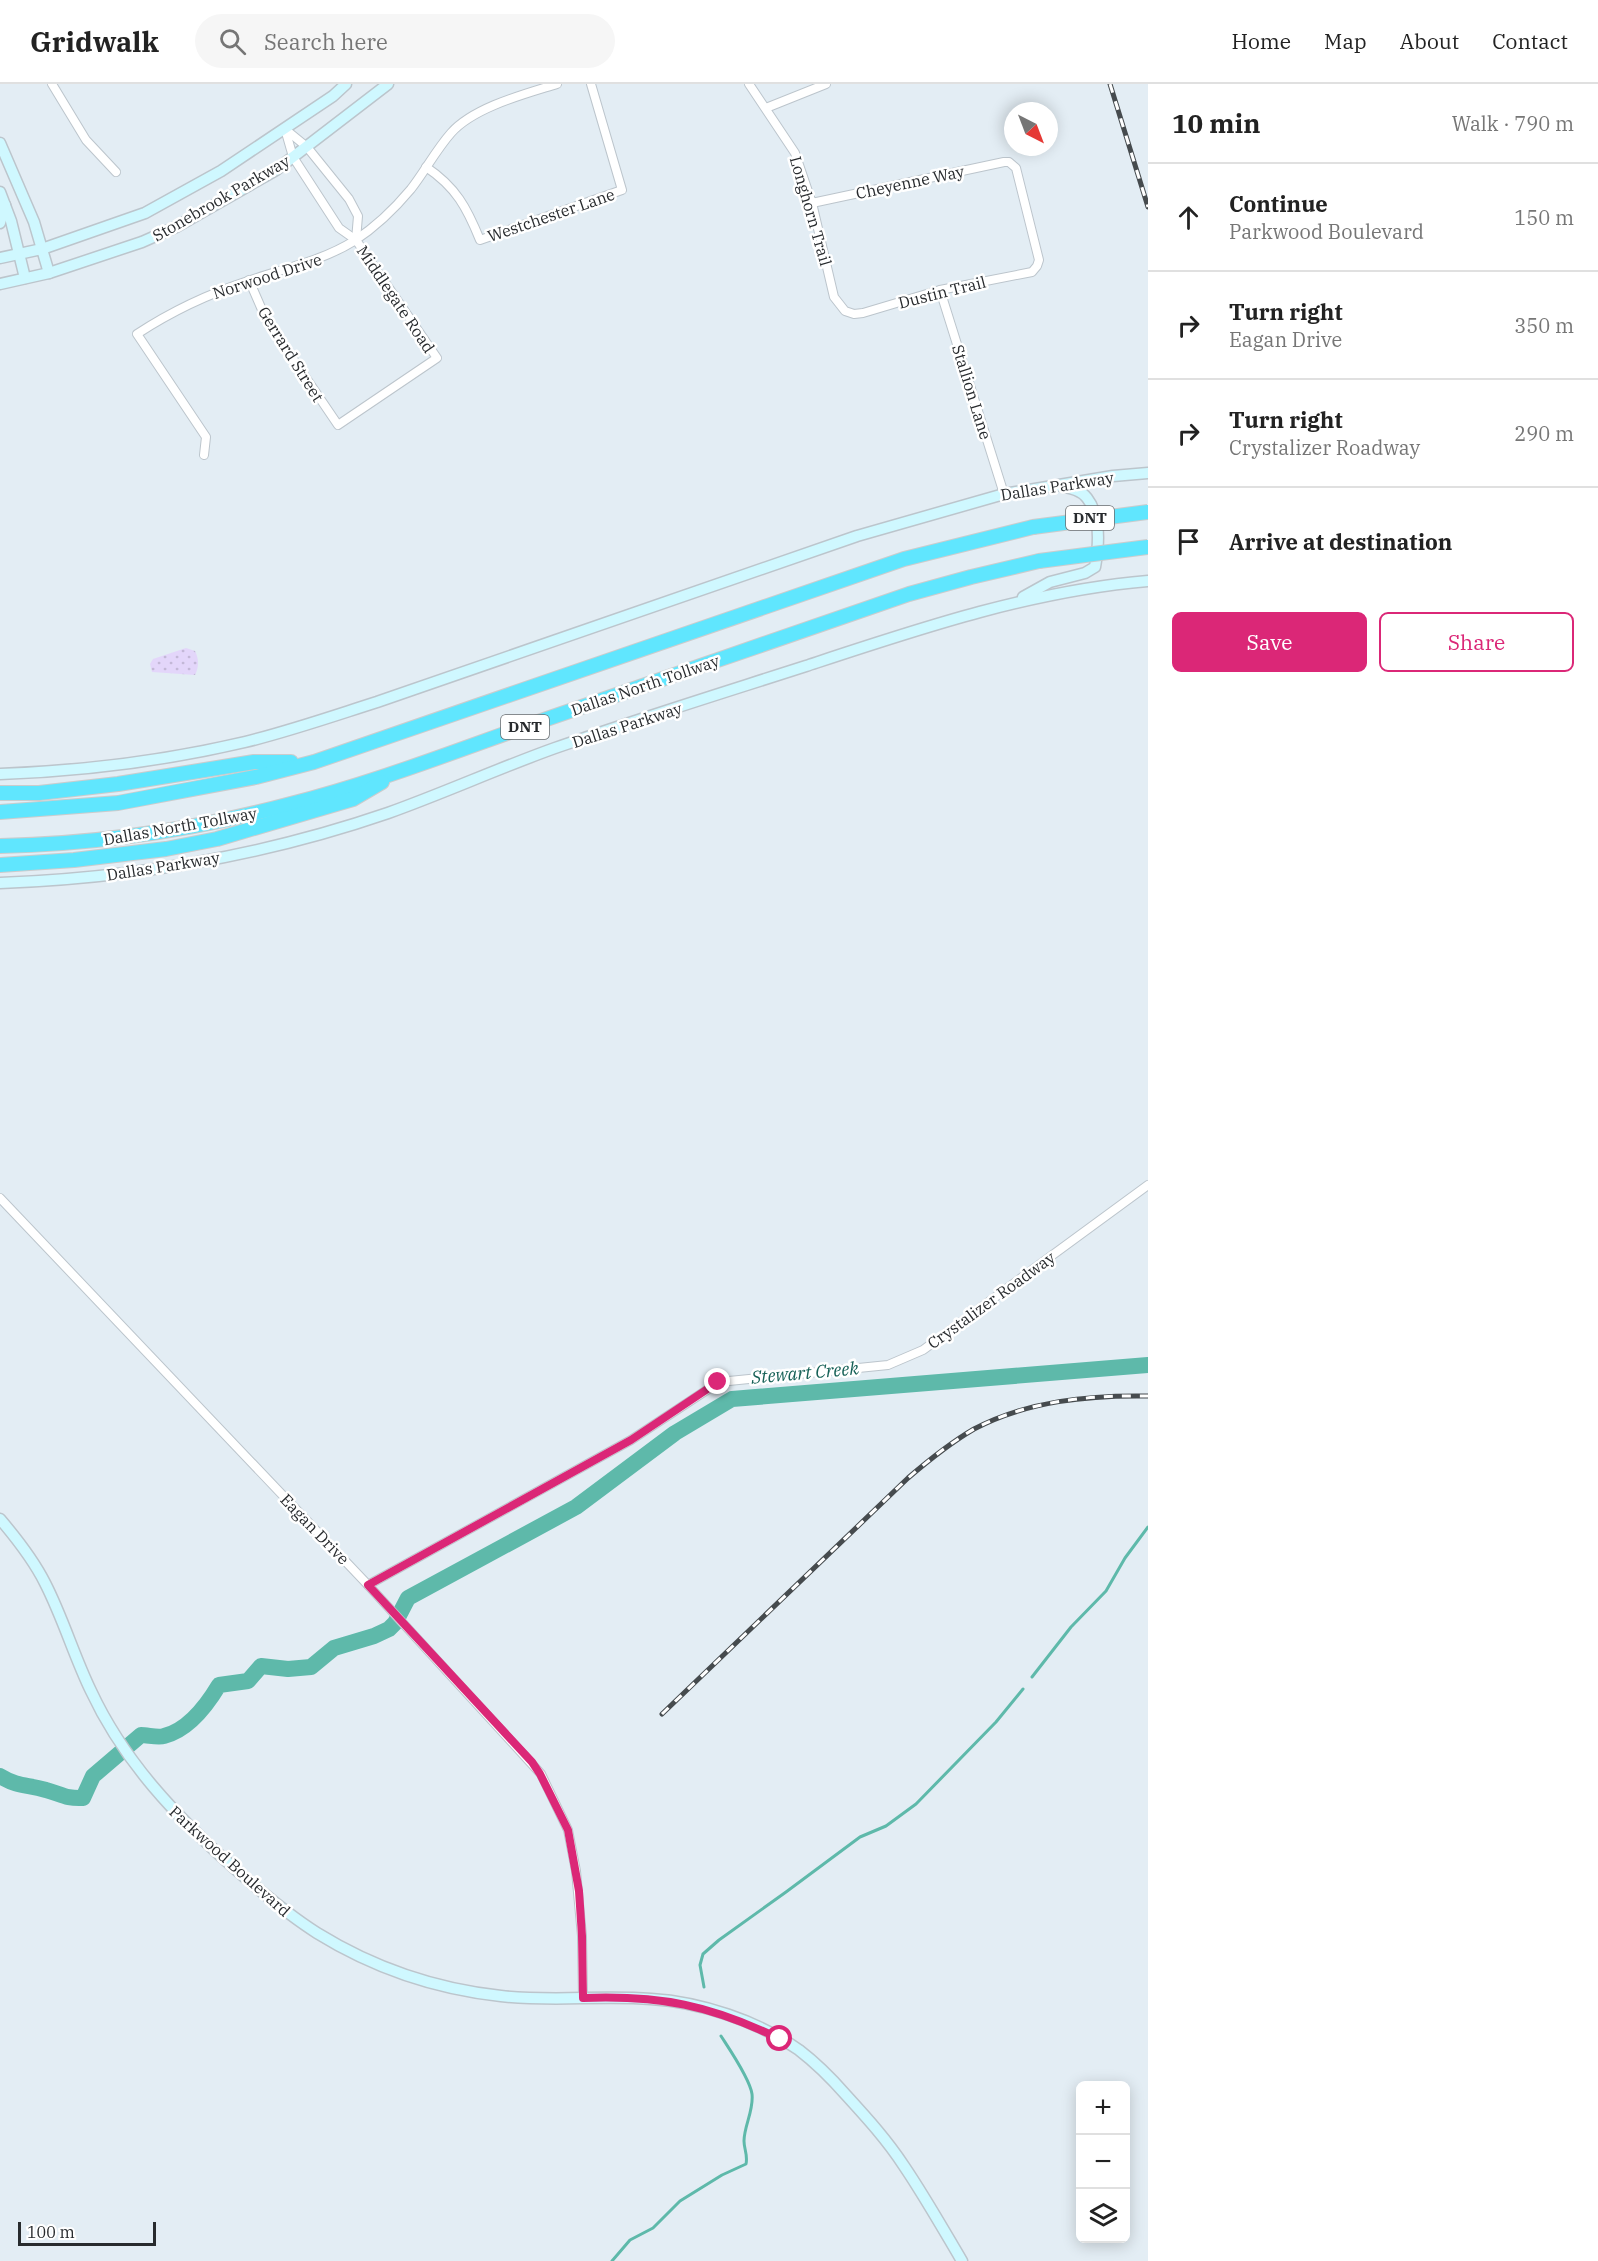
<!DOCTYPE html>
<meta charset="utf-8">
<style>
:root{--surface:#fff;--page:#f6f6f6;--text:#222;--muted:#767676;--line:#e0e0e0;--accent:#db2777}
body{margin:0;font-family:"IBM Plex Serif",serif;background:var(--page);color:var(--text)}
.controls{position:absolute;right:18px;bottom:18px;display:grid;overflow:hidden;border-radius:9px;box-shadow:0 3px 15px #0003}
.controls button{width:54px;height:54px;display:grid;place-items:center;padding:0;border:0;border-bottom:2px solid var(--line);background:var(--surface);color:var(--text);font:30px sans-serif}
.compass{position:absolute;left:1004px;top:18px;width:54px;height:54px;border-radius:50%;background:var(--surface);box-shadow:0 3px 15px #0003;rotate:138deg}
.scale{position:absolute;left:18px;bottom:15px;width:138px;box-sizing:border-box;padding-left:6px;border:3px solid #282b2e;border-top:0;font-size:16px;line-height:21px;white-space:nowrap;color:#282b2e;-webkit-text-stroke:4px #fff;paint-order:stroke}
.stop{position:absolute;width:18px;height:18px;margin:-14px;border:4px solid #db2777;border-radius:50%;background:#fff}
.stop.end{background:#db2777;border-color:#fff;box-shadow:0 2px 6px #0008}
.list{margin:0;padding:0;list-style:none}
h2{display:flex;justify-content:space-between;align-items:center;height:78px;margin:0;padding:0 24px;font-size:26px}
h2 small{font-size:20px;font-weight:400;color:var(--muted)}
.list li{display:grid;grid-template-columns:39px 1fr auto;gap:18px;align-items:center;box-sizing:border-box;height:108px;padding:0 24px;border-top:2px solid var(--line)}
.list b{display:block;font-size:22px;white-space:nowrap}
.list p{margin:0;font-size:20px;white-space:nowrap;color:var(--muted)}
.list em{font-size:20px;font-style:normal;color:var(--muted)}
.actions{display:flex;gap:12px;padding:18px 24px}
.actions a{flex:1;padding:14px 0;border:2px solid var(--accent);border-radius:9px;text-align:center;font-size:21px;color:var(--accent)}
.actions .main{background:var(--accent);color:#fff}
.icon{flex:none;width:33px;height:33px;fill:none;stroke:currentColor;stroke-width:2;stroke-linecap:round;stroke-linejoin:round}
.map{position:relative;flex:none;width:1148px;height:2177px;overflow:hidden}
header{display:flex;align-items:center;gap:36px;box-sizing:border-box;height:84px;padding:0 30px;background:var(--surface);border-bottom:2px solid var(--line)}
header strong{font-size:28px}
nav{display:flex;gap:33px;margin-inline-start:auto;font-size:21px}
.search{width:420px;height:54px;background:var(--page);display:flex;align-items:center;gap:15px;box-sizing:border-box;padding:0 21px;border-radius:33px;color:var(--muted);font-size:22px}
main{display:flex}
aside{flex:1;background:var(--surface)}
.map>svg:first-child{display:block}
.park{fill:url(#park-dots)}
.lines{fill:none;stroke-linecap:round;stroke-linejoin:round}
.stream{stroke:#5eb9aa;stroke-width:3}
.river{stroke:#5eb9aa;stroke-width:16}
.street-casing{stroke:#bcc5cc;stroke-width:10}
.secondary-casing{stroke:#bcc5cc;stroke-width:13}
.highway-casing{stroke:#cbcccd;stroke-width:16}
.street{stroke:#fff;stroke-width:8}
.secondary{stroke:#cff8ff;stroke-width:10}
.highway{stroke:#60e6fe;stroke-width:14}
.rail-casing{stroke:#464b4e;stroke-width:5}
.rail{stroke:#fff;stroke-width:3;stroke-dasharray:9;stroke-linecap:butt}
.highway-bridge-casing{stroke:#cbcccd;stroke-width:16;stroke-linecap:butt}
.highway-bridge{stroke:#60e6fe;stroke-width:14}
.route{stroke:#db2777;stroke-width:8}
.labels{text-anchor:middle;stroke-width:5;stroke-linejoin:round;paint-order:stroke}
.shield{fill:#fff;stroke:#686b6d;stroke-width:1.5}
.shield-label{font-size:15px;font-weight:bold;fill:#282b2e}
.street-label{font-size:16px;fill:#282b2e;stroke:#fff}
.water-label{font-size:18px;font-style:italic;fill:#156056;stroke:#fff}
</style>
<header>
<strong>Gridwalk</strong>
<div class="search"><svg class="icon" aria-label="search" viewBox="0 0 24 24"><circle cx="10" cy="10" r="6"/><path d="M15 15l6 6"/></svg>Search here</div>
<nav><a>Home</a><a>Map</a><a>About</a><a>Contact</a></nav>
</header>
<main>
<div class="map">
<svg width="1148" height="2177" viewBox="0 0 1148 2177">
<defs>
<pattern id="park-dots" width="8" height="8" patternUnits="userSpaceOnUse" patternTransform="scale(1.5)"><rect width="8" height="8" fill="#e3d6fa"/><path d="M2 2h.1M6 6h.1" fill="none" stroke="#c3b8d7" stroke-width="1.8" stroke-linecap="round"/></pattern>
</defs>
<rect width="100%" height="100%" fill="#e3edf4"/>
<path class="park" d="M186,564L195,567C199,575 199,583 195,591L152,588L150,580L153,575Z"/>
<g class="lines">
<g class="stream">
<path d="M1032,1593L1071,1543L1106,1507L1125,1474L1148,1443"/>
<path d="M704,1903L700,1881L703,1870L719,1856L786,1808L860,1753L886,1742L916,1720L996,1638L1023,1605"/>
<path d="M612,2177L630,2156L653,2144L680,2117L722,2091L746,2080C748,2071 744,2065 744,2057C744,2042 754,2026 752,2010C750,1995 730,1966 721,1952"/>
</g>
<path class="river" d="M0,1692C20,1704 26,1700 46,1706C61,1710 66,1715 83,1714L93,1692L141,1651C148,1651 158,1654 164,1652C189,1646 207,1621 219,1601L248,1597L261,1582L288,1585L311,1583L334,1564L374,1552L389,1545L395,1539L408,1514L576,1423L675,1349L732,1315L1148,1281"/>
<g class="street-casing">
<g id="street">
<path d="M52,0L86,56L116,88"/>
<path d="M749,0L795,69L812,119L834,213L845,227L854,230L863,229L940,206L1032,188L1037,182L1039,176L1016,84L1009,78H1004L812,119"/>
<path d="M766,24L826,0"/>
<path d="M285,45L307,63L349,115L358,132L356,156"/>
<path d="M426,83C456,103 467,124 480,156L622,106L591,0"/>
<path d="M249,196L266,235L338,341L437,274L356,156L339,144L293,73L285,45"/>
<path d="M940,206L1004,410"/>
<path d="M204,371L206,353L137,250C172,227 208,210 248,197C284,184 320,178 354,157C374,144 396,123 411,105C425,87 436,66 451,49C474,23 525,10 557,0"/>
<path d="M0,1114L368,1501L541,1690L568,1746L576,1787L582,1852L583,1914"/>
<path d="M368,1501L631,1356L719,1298L888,1281L923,1266L1148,1101"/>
</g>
</g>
<g class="secondary-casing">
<g id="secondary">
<path d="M0,59L34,138L49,189"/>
<path d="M0,108L11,137L25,194"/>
<path d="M0,139L5,121"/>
<path d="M0,174L42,165L145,129L221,87L333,12L346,0"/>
<path d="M0,200L49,189L142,158L176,143L276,86L388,0"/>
<path d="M1023,513L1050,498L1085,489L1095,483C1099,461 1101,432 1087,414C1081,406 1070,404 1061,402"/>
<path d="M0,690C83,687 164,677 245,658C290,647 333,632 377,618L857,452L1004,410L1113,392L1148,389"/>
<path d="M0,799C132,794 263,772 388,729C444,709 499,684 555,664C638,635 722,609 806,582C918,545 1030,507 1148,497"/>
<path d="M0,1435C17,1455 33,1475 45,1499C63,1534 74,1572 91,1607C124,1678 177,1733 234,1784C260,1807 287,1830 317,1849C372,1883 436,1905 501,1912C551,1918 601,1911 651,1915C701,1918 758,1937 799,1966C816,1979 832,1995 846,2011C867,2034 887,2056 904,2082C925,2113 943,2145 962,2177"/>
</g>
</g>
<g class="highway-casing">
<g id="highway">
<path d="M0,709H39L118,700L254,678H291"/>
<path d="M0,728L118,719L256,693L314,678L904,475L1033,443"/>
<path d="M0,762C97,760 193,746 287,721C371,700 453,668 535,639C660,596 784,553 909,510L971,493L1039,477"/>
<path d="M0,781L74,776L166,765L217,755L353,715L382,698"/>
</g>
</g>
<use href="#street" class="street"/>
<use href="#secondary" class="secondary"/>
<use href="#highway" class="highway"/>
<g class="rail-casing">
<g id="rail">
<path d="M1110,0L1148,123"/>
<path d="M662,1630L908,1394C929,1376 950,1359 974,1345C1027,1317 1089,1311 1148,1312"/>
</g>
</g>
<use href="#rail" class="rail"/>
<g class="highway-bridge-casing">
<g id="highway-bridge">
<path d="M1033,443L1148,428"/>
<path d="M1039,477L1148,463"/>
</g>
</g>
<use href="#highway-bridge" class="highway-bridge"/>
</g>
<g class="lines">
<path class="route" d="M718,1298L631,1356L368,1501L532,1678L540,1690L568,1746L579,1807L582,1852L583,1914C660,1911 710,1921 780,1955"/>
</g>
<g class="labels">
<g class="shield">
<rect x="1066" y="422" width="48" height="24" rx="4.5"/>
<rect x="501" y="631" width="48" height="24" rx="4.5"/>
</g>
<g class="shield-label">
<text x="1090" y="439">DNT</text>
<text x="525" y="648">DNT</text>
</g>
<g class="street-label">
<text transform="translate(910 98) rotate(-12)" y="6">Cheyenne Way</text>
<text transform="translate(221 114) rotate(-30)" y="6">Stonebrook Parkway</text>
<text transform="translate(811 127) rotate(74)" y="6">Longhorn Trail</text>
<text transform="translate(551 131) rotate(-19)" y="6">Westchester Lane</text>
<text transform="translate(267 192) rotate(-18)" y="6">Norwood Drive</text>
<text transform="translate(942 208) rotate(-14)" y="6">Dustin Trail</text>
<text transform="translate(396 215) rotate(56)" y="6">Middlegate Road</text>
<text transform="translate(291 270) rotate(58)" y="6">Gerrard Street</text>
<text transform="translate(972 308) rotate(73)" y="6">Stallion Lane</text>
<text transform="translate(1057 402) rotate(-9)" y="6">Dallas Parkway</text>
<text transform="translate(645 601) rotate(-19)" y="6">Dallas North Tollway</text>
<text transform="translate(627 641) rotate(-18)" y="6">Dallas Parkway</text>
<text transform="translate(180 742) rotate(-10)" y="6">Dallas North Tollway</text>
<text transform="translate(163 782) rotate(-9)" y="6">Dallas Parkway</text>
<text transform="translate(991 1216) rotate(-36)" y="6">Crystalizer Roadway</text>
<text transform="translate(315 1445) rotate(46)" y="6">Eagan Drive</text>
<text transform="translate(230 1777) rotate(42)" y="6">Parkwood Boulevard</text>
</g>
<g class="water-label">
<text transform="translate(805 1289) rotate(-5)" y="6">Stewart Creek</text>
</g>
</g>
</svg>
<div class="controls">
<button>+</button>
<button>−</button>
<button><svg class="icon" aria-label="layers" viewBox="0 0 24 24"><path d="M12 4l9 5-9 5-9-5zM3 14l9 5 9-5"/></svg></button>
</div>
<svg class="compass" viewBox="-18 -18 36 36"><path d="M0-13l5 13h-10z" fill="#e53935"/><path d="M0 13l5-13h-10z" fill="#767676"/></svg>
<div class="scale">100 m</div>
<div class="stop" style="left:780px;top:1955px"></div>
<div class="stop end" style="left:718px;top:1298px"></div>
</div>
<aside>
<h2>10 min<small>Walk · 790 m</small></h2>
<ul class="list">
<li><svg class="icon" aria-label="ahead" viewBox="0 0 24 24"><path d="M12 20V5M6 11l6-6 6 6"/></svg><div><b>Continue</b><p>Parkwood Boulevard</p></div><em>150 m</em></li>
<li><svg class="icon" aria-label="right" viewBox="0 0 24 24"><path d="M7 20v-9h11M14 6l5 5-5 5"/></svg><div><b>Turn right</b><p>Eagan Drive</p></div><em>350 m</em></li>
<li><svg class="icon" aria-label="right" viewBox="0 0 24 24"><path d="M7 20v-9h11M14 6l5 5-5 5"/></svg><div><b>Turn right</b><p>Crystalizer Roadway</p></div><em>290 m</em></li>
<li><svg class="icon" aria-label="arrive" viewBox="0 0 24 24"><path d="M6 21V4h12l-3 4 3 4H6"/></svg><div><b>Arrive at destination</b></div></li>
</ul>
<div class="actions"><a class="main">Save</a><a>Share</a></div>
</aside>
</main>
